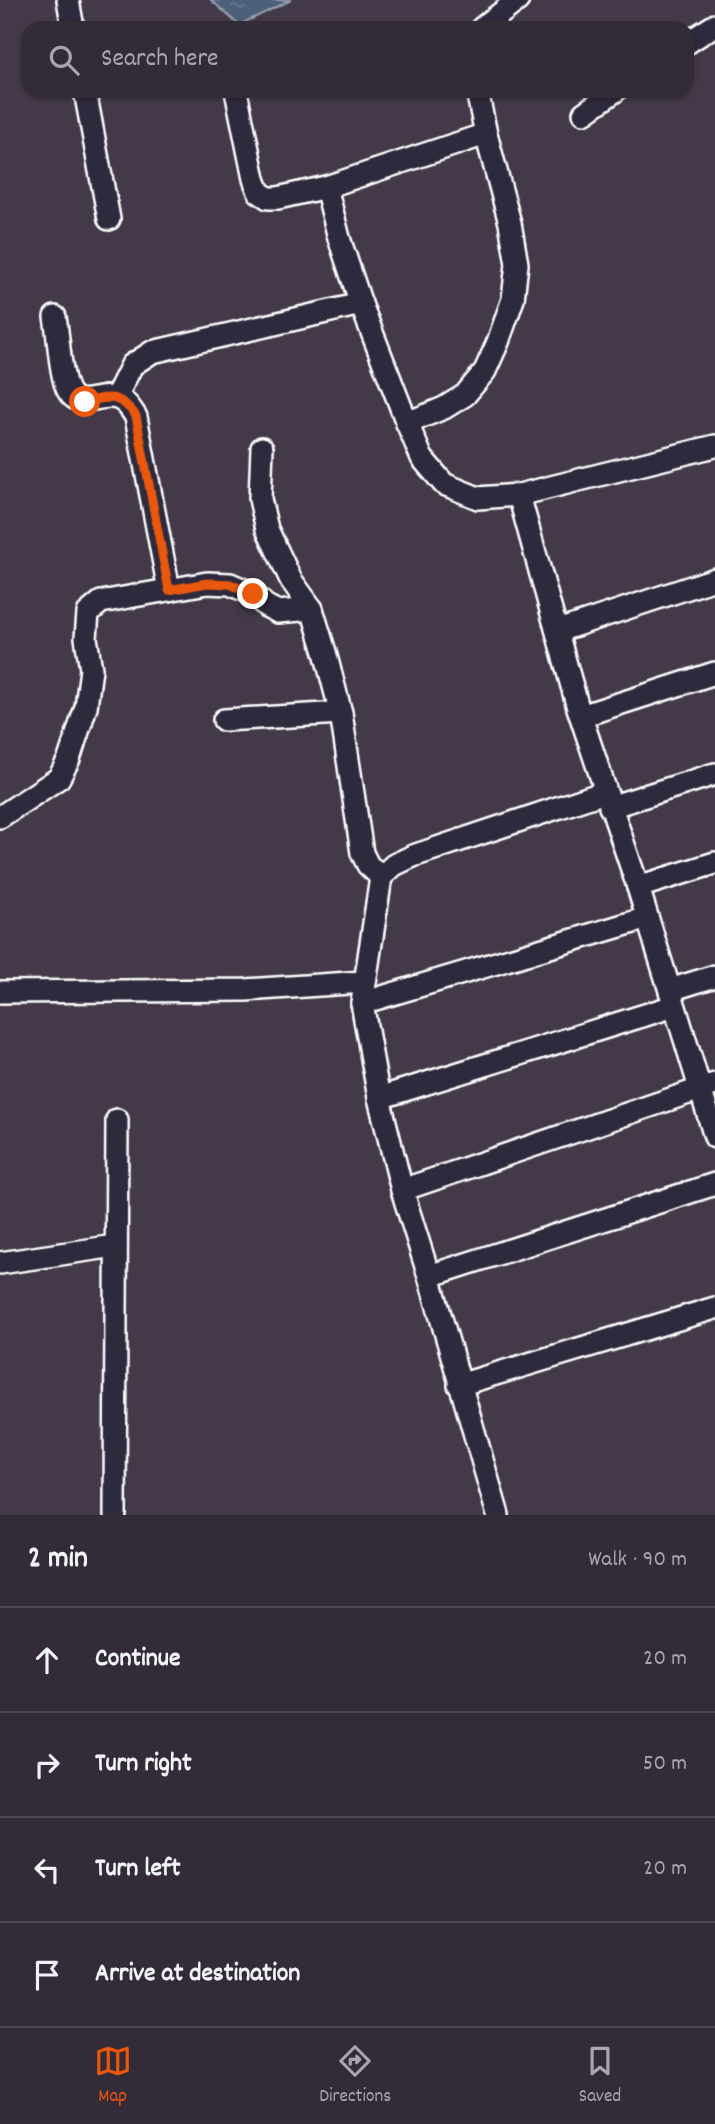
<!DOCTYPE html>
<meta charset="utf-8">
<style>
:root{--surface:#332b37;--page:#3b333f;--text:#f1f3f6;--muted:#a9a7ad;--line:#4e4752;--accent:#ea580c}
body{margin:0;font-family:Dekko,sans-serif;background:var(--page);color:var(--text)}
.stop{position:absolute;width:21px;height:21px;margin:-16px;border:5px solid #ea580c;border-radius:50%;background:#fff}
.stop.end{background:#ea580c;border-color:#fff;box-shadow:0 2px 7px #0008}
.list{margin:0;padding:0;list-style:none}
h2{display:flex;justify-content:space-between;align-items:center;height:91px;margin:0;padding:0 28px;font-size:30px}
h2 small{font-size:23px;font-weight:400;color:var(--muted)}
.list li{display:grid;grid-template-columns:46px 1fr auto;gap:21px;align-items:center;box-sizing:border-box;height:105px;padding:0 28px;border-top:2px solid var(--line)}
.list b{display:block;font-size:26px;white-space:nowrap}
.list em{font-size:23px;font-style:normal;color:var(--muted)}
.icon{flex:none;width:38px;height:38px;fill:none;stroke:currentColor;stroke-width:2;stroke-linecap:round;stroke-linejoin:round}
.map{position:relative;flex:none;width:715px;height:1515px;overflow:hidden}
.search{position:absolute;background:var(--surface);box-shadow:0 2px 5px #0004;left:21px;right:21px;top:21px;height:77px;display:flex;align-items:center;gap:18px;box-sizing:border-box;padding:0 24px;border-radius:21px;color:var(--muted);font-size:26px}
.sheet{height:511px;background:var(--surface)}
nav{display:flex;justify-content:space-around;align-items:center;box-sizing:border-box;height:98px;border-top:2px solid var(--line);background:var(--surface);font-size:19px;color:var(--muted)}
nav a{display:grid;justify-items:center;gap:4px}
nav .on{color:var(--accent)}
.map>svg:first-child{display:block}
.water{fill:url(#water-ripples);stroke:#95a0af;stroke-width:2}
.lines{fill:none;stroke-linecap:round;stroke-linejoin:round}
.minor-casing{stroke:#fff;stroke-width:26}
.minor{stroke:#2f2a3d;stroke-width:21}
.route{stroke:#ea580c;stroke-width:9}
</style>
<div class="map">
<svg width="715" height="1515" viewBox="0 0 715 1515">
<defs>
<pattern id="water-ripples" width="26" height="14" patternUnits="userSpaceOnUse" patternTransform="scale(1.75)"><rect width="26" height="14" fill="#4e6079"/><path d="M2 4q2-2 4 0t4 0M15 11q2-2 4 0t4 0" fill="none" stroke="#69788d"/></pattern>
</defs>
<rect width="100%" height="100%" fill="#443949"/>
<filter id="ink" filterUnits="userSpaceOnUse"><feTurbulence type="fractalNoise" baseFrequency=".0143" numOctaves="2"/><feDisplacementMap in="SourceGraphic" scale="14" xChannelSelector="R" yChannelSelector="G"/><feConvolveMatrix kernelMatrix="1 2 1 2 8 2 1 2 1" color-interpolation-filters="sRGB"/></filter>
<g filter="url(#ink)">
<path class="water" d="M211,0H291L239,25Z"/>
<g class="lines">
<g class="minor-casing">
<g id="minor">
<path d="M68,0L73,28"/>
<path d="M482,28L518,0"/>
<path d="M687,43L715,25"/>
<path d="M85,91L109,219"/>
<path d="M236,91L254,179L259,192L268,198H278L326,187L486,134"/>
<path d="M584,113L615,91"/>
<path d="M326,187L339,238L361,304L407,423L422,458L444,484L478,498L519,495L715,446"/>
<path d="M55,317C59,339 59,363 65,383C75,415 97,392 117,398C126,401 131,409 136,417L169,590"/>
<path d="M116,397L132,365L152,352L361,304"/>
<path d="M407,423L444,408L465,395L485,371L498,342L513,299L517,264L510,223L486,134L477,91"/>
<path d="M262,448L260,499L267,529L291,580L312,609L325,652L341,713L362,853L368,865L381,877"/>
<path d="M519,495L578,708L638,887L715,1137"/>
<path d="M558,631L715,579"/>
<path d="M581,716L715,673"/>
<path d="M224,720L341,713"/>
<path d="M610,807L715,774"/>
<path d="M0,817L59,778L69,759L86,707L91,669L86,638L88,613L101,602L207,583L230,584L253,594L266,606L278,612L312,609"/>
<path d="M638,887L715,863"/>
<path d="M670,990L715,976"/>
<path d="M0,992L246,990L364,982"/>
<path d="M362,1003L647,918"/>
<path d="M379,1098L674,1006"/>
<path d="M402,1190L715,1084"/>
<path d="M0,1263L115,1246"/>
<path d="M429,1276L715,1184"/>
<path d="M459,1385L715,1308"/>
<path d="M115,1515L117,1120"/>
<path d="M498,1515L429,1276L402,1190L379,1098L362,1003L381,877L394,865L413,856L605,792"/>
</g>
</g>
<use href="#minor" class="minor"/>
</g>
</g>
<g class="lines" filter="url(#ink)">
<path class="route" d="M85,402C110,396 120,394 136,416L169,590L207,583L230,584L253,594"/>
</g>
</svg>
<div class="stop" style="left:85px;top:402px"></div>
<div class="stop end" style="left:253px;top:594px"></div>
<div class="search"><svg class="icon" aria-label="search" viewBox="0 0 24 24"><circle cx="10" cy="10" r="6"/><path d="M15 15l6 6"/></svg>Search here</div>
</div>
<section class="sheet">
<h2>2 min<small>Walk · 90 m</small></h2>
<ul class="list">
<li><svg class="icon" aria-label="ahead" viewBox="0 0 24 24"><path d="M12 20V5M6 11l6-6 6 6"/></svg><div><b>Continue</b></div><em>20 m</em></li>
<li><svg class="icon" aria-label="right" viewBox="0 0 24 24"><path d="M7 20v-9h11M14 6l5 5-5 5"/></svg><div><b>Turn right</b></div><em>50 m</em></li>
<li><svg class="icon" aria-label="left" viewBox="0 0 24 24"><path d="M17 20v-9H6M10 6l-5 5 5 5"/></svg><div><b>Turn left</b></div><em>20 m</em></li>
<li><svg class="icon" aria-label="arrive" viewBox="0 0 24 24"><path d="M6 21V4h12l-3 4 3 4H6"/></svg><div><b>Arrive at destination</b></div></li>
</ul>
</section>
<nav>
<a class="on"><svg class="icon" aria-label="map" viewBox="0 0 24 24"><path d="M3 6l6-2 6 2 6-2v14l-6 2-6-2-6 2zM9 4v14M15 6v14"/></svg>Map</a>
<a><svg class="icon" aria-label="directions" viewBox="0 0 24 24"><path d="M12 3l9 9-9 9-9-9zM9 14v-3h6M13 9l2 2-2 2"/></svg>Directions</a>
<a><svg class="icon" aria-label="saved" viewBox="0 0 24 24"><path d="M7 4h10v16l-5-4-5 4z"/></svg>Saved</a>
</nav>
